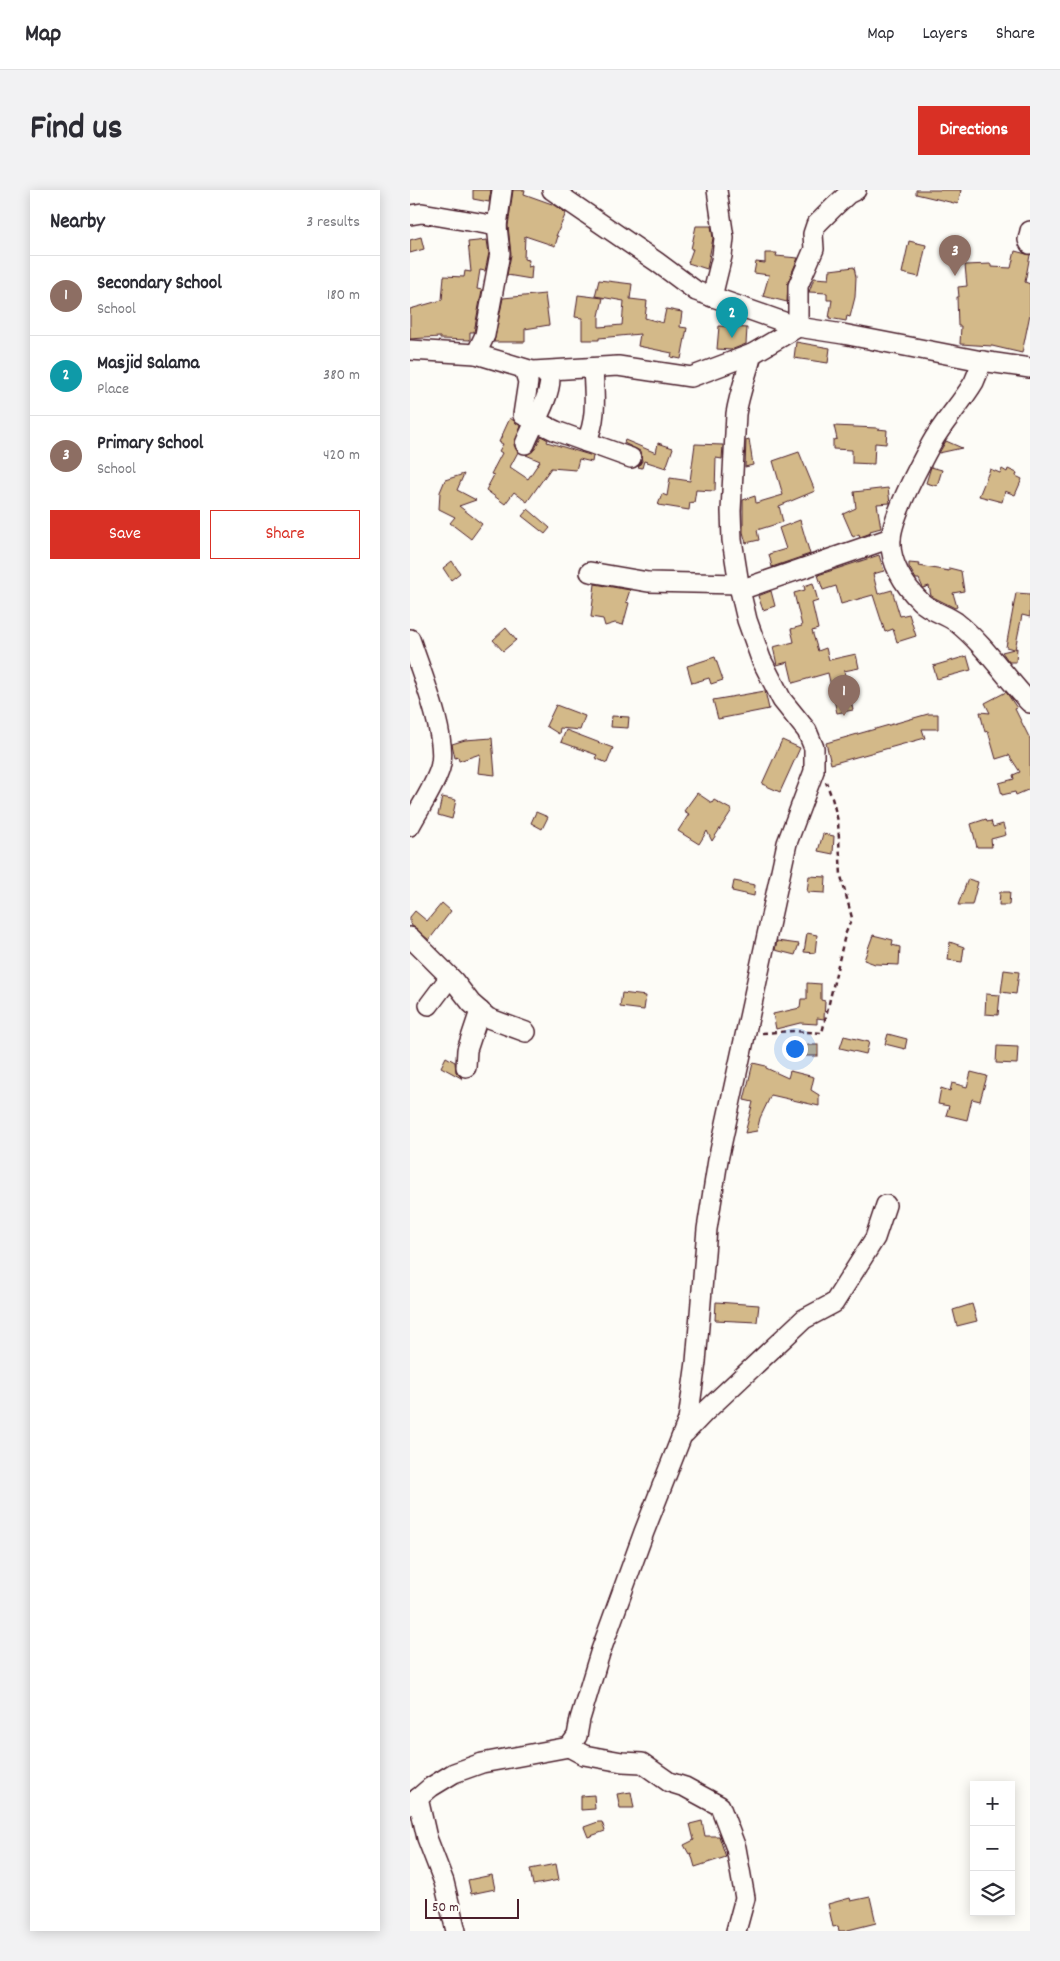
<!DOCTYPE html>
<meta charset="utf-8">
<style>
:root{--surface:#fff;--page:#f2f2f3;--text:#2b2b33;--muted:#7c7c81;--line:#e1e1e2;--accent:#d93025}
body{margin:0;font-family:Dekko,sans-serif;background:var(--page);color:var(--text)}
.controls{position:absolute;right:15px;bottom:15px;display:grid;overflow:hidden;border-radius:0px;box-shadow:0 2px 12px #0003}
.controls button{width:45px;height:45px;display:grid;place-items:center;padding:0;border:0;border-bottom:1px solid var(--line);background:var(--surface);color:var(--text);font:25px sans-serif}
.scale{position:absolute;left:15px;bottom:12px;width:94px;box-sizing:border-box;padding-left:5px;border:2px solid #4a1f2b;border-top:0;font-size:14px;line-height:18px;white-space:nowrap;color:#4a1f2b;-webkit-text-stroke:4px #fdfcf7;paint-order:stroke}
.you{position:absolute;left:384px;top:858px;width:18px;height:18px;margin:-12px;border:4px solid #fff;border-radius:50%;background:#1a73e8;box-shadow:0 0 0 8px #1a73e833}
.badge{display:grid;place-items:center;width:32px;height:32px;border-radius:50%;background:var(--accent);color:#fff;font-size:16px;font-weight:700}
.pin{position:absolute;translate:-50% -41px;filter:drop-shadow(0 1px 2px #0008)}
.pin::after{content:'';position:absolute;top:26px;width:18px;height:15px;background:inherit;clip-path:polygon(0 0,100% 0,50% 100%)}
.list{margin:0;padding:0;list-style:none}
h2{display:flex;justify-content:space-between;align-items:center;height:65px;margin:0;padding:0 20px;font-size:21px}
h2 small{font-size:16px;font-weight:400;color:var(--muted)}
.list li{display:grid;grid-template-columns:32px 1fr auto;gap:15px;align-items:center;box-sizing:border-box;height:80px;padding:0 20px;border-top:1px solid var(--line)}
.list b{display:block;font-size:19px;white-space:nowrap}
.list p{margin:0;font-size:16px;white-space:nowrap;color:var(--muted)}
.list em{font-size:16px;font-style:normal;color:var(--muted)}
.actions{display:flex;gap:10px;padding:15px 20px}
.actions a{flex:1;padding:11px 0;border:1px solid var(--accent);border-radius:0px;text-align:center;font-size:18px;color:var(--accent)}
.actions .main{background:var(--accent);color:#fff}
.icon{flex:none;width:28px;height:28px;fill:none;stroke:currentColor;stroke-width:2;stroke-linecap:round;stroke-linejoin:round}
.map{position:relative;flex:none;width:620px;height:1741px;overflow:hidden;border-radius:0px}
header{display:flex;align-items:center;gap:30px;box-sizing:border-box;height:70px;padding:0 25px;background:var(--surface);border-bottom:1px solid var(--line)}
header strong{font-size:24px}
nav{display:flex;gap:28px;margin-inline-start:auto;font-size:18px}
.intro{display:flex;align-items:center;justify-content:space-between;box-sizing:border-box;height:120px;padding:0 30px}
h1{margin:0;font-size:35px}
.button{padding:12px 22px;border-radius:0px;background:var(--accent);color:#fff;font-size:18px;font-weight:700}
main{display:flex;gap:30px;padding:0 30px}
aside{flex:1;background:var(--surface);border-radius:0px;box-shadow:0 2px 12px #0003}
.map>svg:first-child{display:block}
.building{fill:#d3b989;stroke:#4a1f2b}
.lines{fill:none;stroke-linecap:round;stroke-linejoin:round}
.minor-casing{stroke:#4a1f2b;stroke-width:22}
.path{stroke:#4a1f2b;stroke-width:2.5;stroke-dasharray:5 4;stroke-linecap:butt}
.minor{stroke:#fdfcf7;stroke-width:19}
</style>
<header>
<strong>Map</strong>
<nav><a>Map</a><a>Layers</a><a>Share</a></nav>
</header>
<div class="intro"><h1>Find us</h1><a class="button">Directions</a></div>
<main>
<aside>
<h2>Nearby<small>3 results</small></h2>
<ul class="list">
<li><span class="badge" style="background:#8d6e63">1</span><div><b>Secondary School</b><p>School</p></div><em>180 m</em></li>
<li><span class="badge" style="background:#0f9aa8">2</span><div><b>Masjid Salama</b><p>Place</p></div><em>380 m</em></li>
<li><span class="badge" style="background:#8d6e63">3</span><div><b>Primary School</b><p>School</p></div><em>420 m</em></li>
</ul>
<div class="actions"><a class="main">Save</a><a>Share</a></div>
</aside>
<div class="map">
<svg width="620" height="1741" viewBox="0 0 620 1741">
<rect width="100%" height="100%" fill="#fdfcf7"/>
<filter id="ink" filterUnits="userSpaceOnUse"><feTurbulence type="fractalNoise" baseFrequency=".02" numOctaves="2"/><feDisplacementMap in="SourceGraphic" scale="10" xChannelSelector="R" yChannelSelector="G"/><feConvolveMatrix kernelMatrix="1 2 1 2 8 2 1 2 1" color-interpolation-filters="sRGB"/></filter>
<g filter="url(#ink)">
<g class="building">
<path d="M63,0H81L79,12L63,9Z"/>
<path d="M103,0H115L114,4L142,14L156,23L146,46H148L145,56L115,46L114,69L119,70L118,77L122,76L121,89L97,85L101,65L98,36Z"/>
<path d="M506,0H551L548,14L506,4Z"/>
<path d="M286,36H301L303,48L297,79L278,73L283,59H281Z"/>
<path d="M11,47L14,59L0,63V50Z"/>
<path d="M77,50L79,63L75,81L70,80L67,99L72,100L64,142H60V150L30,149V147L0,149V119L32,110L34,86L54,87L55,81L61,82L58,52Z"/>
<path d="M499,51L516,55L509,87L492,83Z"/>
<path d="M605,61L620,65L615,92L620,94V124L612,163L582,156L550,154L551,136H548L547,107H549L548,97L557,96L555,75L581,74V77L601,78Z"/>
<path d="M355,63H367L366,66L388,68L378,92L377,112L353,106L359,85L344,83L346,72L355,73Z"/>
<path d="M444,77L446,87L445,107L440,127L437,126L436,131L419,128L422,110H417V103L399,102L404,88L419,89L420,80Z"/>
<path d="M189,90L222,94L220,109L237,111L235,128L253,133L256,119L272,122L270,137L277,138L271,169L261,167L262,163L228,156L230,144L189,148V150H172V128L165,127L168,105L193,108L189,126V137L212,135L214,111L185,106Z"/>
<path d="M135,104L139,135L115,139V152H84L93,108Z"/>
<path d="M309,136L337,138L336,154L321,160L307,159Z"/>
<path d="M386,152L420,158L418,173L384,168Z"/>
<path d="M100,228L111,236L104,255L108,262L100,277L118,289L130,271L116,265L125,259L131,246L138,250L137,252L183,266L182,272L169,269L166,280L141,278L117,312L104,302L95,314L76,300L84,285L81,284L92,263L89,261L93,254L89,252Z"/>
<path d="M424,236L467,238V239L477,240L476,254L465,253L464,274L442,273V260L423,259V250L427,249Z"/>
<path d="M339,249L343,275L335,277L336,250Z"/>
<path d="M215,250L246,263L248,253L263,258L256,278L234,271L232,278L228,277L232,271L230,261L214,253Z"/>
<path d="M536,251L552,258L529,263Z"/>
<path d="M285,254L313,255L312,269L306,268L305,301L286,300L284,313L280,312L279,320L248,315L252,304L257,306L260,288L280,291Z"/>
<path d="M389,262L405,301L369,316L373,332L347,340L349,350L336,353L333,342V310L345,306L346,313L373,305L363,271Z"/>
<path d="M521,277L532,280L527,296L516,293Z"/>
<path d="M580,279L590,283L592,279L597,282L598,279L607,283L606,286L612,289L605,305L595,301L592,312L569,306Z"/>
<path d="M54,284L47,300L66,310L49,316L72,334L61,349L40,333L45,327L29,319L30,302L35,290Z"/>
<path d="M478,298L480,313L467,314L471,338L460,341L461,343L450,347L449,344L443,347L433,324L446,318L444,302Z"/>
<path d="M118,319L140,338L135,344L112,326Z"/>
<path d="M390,330L400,364L362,377L359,364L376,359L369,338Z"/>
<path d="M469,365L474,381L463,384L468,404L482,400L490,426L499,424L506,446L487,452L483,439L475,442L463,405L431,414L426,396L413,400L408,385Z"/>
<path d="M42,371L50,383L41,390L33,378Z"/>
<path d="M499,373L510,374L509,376L539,381V378L551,381L554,401L543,403L547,417L545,418L521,406L519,396L513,398L509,389H506L503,384L499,377Z"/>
<path d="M403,393L408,411L402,413L408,439L402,441L408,461L416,458L419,470L446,464L449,478L434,481L443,520L427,523L418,483L383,493L378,472L367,475L363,457L384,452L381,439L392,436L384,403L395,400L394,396Z"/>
<path d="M185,394L220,400L216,412L219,413L213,435L205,433L195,436L193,429L181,427Z"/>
<path d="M361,401L365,416L353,420L348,406Z"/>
<path d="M606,403L620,404V427L612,425L605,459L607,458L606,472H599L592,462L604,459L596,457Z"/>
<path d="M96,438L106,450L93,461L83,450Z"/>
<path d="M557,466L561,480L527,489L523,476Z"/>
<path d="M305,467L313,490L301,494L299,488L282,493L277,476Z"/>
<path d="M355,501L359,519L308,529L303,510Z"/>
<path d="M596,502L607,518L605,519L620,549V599L606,605L605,602L592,605L589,593L604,589L603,585L610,582L599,565L586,569L578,541L575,542L570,522L580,523L575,513Z"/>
<path d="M146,515L175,526L170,540L150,538L149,544L136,536Z"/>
<path d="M518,524H528V539H512L515,548L421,574L416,553Z"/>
<path d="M202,526L219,527L218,538L201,537Z"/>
<path d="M156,540L203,558L197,573L185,568L187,565L151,552Z"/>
<path d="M82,548L85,585L68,583L70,564L49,571L48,567L45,568L42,554L55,550Z"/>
<path d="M372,550L390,558L370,602L352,594Z"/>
<path d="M287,603L302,613L304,610L322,620L302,651L297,641L289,654L268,641L279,624L274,621Z"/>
<path d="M32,607L46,610L42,629L28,625Z"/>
<path d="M126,622L138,627L132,639L121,633Z"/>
<path d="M576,629L577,632L581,631L583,637L593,634L596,645L581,649L582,657H567L561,634Z"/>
<path d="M413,644L424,646L423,664L408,661Z"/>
<path d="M399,686L416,687L415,703L397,702Z"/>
<path d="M558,689L568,692L562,715H548Z"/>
<path d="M324,691L345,695L344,706L322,701Z"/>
<path d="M590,702H600L599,715H589Z"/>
<path d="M32,713L41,721L19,750L0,734V727L5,721L17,731Z"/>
<path d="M397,743L407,745L405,763L394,762Z"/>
<path d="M463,745L483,750L482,755L490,757L489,775L465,774L454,770Z"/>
<path d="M367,751L389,754L385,765L365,760Z"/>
<path d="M540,752L554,757L552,772L538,770Z"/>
<path d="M594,780L609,782L606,804L591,802Z"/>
<path d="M397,793L411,794V810L415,811L414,829L407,828V834L390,833L366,839L363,824L390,818L391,809H397Z"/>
<path d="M212,803L236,806L234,820L210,817Z"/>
<path d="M576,804L590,805L588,825L575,824Z"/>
<path d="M478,844L497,849L495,859L475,854Z"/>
<path d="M434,846L459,852L456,864L430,858Z"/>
<rect x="387" y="855" width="21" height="11"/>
<path d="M587,856L608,857L607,874L586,873Z"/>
<path d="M36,867L45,872L46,882L53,889L31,877Z"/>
<path d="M343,873L356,876V878L378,888L380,881L404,887L401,900L409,905V916L361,905L350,928L347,941L335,943L343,912L334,910Z"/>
<path d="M561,882L577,886L570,911L562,909L557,930L536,925L539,916L528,914L531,898L540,901L542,893L557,897Z"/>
<path d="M306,1112L349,1115L347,1132L305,1130Z"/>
<path d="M562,1114L567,1131L547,1136L543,1120Z"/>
<path d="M221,1602L224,1618H210L207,1604Z"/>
<path d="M184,1605L185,1619L171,1620V1606Z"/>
<path d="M292,1631L295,1646H309L316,1667L285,1677L281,1663L279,1664L274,1655L284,1650L280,1634Z"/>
<path d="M188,1632H192L195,1641L178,1647L174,1637Z"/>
<path d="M146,1674L149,1690L123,1695L120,1679Z"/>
<path d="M82,1685L85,1699L61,1704L58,1690Z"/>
<path d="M460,1707L466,1733L434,1741H429L428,1736L423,1737L418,1714L440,1708L441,1711Z"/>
</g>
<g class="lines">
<g class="minor-casing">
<g id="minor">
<path d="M142,0L247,72L286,101L388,137L433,144L572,171L620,178"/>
<path d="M0,25L12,23L87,36"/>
<path d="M620,41L618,50L620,54"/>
<path d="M302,107L312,66L314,48L307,0"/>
<path d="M0,160L66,164L123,181L208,176L281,187L342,164L388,137V96L404,59L403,44L406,35L424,17L438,4L446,0"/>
<path d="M66,164L75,145L90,63L87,36L92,0"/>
<path d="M572,171C570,178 567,185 564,192C551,214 533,232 521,254C509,276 483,324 481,348C479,372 494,395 510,411C520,421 535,424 546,432C575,455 595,487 620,513"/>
<path d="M114,179L118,192L113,225L146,241L221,268"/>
<path d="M176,252C188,229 184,203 183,178"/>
<path d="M115,254C122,236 140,208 140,189L134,182"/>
<path d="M180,382L238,392L329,394"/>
<path d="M330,400L481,348"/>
<path d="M0,449C10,479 39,549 30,578C24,598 10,617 0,636"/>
<path d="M0,747L44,791L61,813L78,828L116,842"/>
<path d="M19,815L40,787"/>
<path d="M56,877L57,860L70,821"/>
<path d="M275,1243L296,1221L394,1129L424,1113L465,1048L476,1015"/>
<path d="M159,1557L174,1565L190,1568L212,1572L232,1573L259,1592L275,1597L310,1616L326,1658L335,1708L326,1741"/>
<path d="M8,1608L17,1648L34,1692L46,1741"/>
<path d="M0,1615L21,1597L44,1583L72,1573L159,1557L167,1546L170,1529L190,1463L234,1342L278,1230L286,1172L297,1039L308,970L377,653L404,581V558L397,541L372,510L351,469L337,430L330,400L322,350L321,321L326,224C329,204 337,184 342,164"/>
</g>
</g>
<path class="path" d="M352,843L384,841L412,843L435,745L442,728L431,686L428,631L422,608L416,592"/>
<use href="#minor" class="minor"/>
</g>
</g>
</svg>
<div class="controls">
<button>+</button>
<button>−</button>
<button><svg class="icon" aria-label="layers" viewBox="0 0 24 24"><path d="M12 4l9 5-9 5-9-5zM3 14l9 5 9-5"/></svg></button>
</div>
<div class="scale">50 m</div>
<div class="you"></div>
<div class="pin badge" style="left:434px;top:526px;background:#8d6e63">1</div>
<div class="pin badge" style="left:322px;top:148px;background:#0f9aa8">2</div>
<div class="pin badge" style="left:545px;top:86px;background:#8d6e63">3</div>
</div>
</main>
